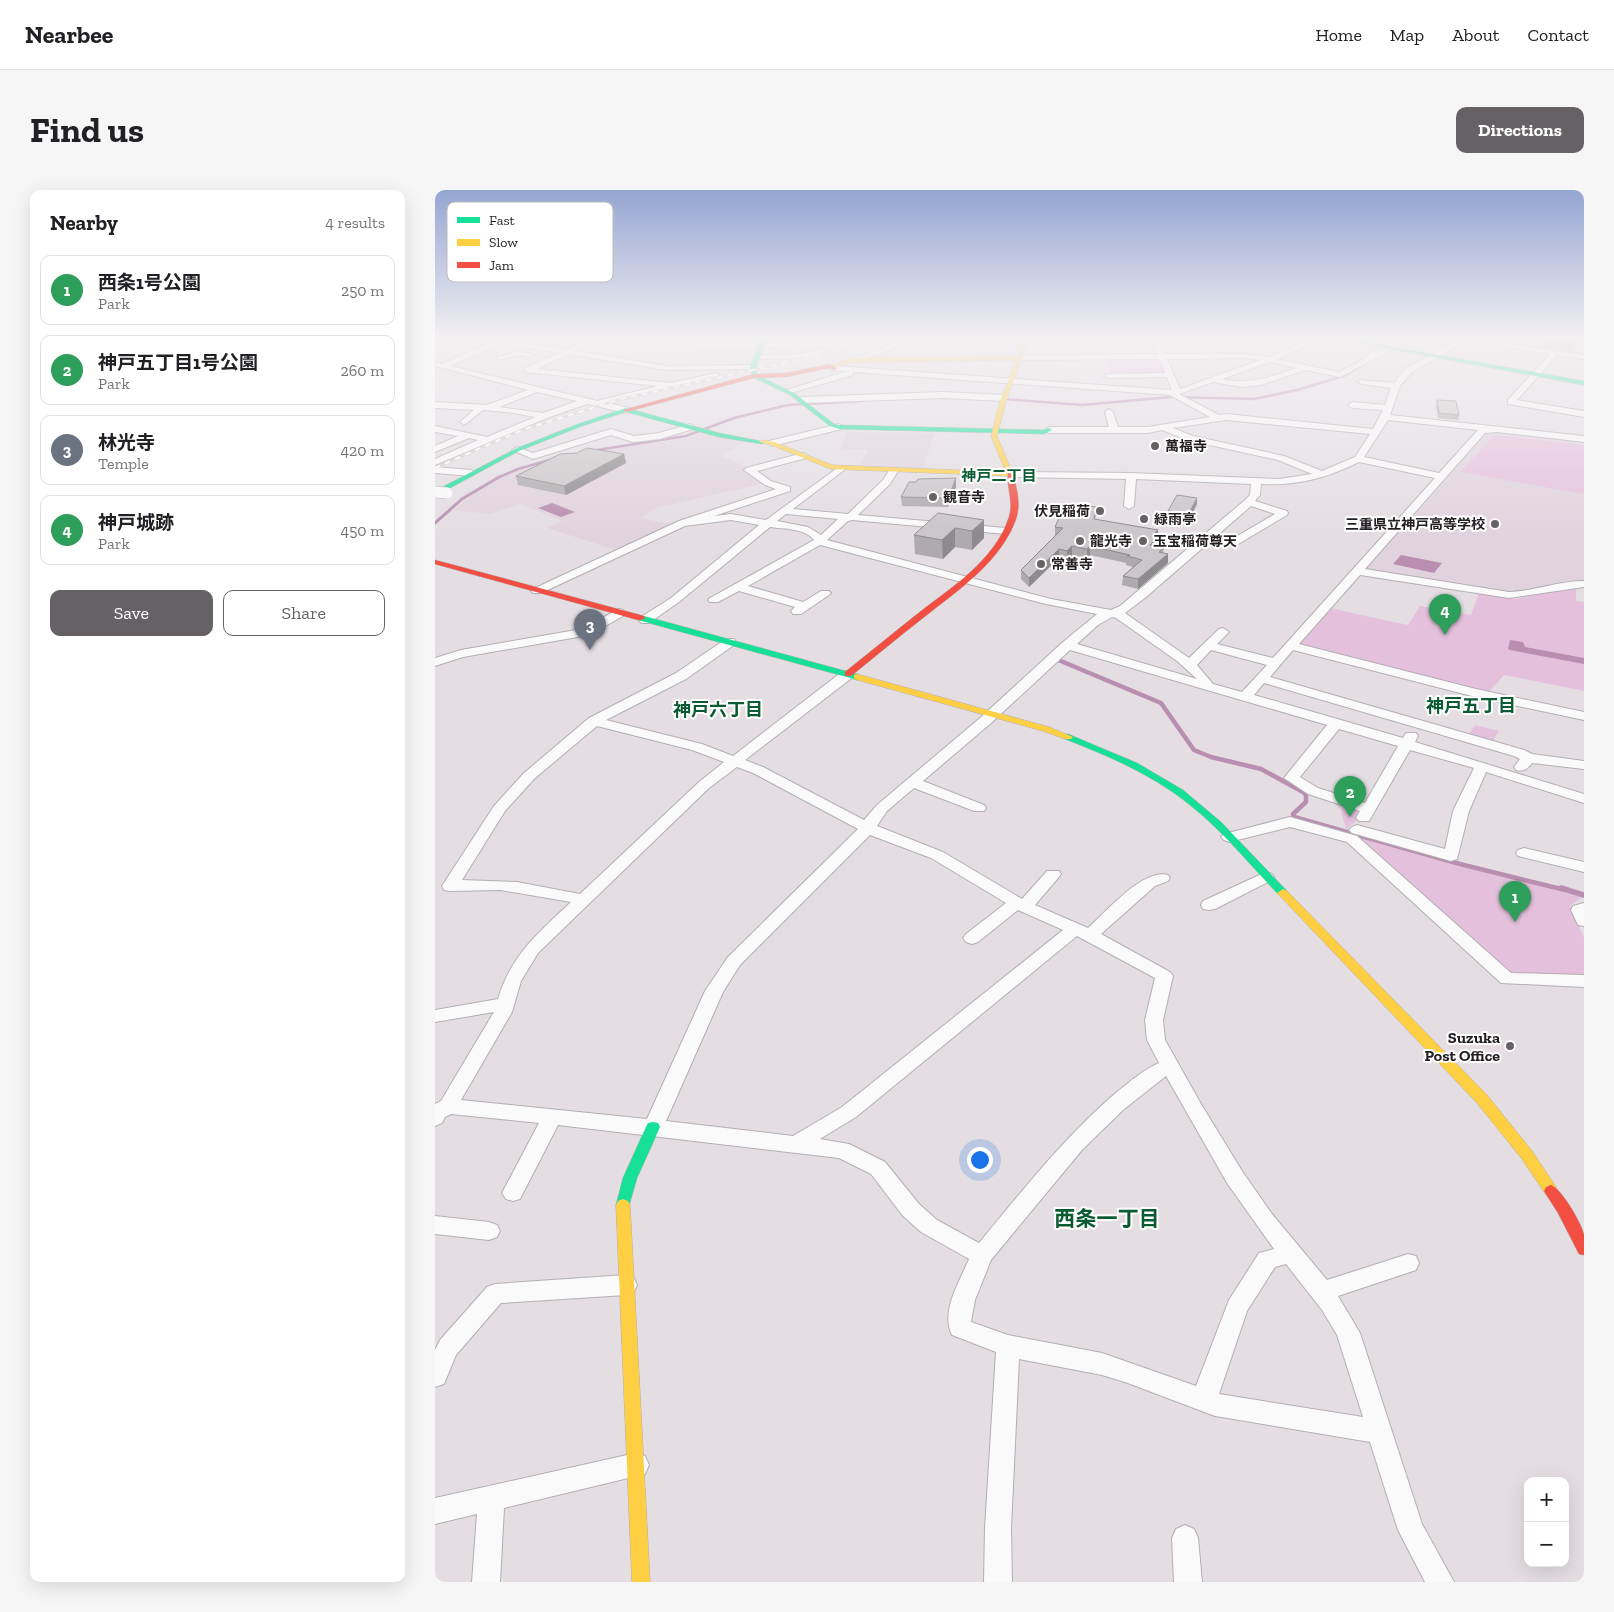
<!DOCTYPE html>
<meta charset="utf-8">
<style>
:root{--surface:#fff;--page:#f6f6f6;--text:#202124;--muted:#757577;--line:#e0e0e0;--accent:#666165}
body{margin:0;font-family:"Zilla Slab","Noto Sans JP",serif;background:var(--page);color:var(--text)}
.controls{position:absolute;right:15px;bottom:15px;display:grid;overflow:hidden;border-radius:10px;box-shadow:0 5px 20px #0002}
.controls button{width:45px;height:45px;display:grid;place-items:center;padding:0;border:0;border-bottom:1px solid var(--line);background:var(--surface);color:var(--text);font:25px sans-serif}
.you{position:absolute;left:544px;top:969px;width:18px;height:18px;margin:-12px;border:4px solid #fff;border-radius:50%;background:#1a73e8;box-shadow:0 0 0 8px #1a73e833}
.badge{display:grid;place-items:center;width:32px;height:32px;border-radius:50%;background:var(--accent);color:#fff;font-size:16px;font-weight:700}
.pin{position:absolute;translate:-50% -41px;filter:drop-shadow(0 1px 2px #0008)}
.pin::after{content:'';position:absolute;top:26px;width:18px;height:15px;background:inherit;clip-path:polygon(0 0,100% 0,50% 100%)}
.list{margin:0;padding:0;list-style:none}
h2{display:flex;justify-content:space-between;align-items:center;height:65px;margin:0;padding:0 20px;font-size:21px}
h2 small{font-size:16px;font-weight:400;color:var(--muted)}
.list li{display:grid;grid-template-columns:32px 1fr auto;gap:15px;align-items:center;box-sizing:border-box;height:70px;margin:0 10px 10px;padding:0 10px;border:1px solid var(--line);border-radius:10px}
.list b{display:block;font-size:19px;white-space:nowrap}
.list p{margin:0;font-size:16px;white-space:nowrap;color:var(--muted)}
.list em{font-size:16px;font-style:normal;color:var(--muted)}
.actions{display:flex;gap:10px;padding:15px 20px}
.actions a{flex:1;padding:11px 0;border:1px solid var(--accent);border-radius:10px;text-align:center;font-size:18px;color:var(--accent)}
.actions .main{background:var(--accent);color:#fff}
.map{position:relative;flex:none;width:1149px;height:1392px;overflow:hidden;border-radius:10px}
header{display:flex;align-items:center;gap:30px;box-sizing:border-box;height:70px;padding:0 25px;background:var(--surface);border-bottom:1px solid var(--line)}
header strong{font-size:24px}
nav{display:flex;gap:28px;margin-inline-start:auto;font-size:18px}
.intro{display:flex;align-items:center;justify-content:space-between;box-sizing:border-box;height:120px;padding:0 30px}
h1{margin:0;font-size:35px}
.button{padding:12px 22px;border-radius:10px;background:var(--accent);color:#fff;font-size:18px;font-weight:700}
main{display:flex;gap:30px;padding:0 30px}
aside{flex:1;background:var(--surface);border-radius:10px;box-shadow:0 5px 20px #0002}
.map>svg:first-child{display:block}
.built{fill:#e1d3dd}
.green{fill:#e5c0dd}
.water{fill:#b98eb1}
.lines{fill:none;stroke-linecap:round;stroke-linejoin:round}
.stream-far3{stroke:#b98eb1;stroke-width:2.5}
.stream-far2{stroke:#b98eb1;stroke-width:3}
.stream-far1{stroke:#b98eb1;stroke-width:4.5}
.stream{stroke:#b98eb1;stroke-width:5.5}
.street-casing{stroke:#b2aeb2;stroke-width:2}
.fast-casing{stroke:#b2aeb2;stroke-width:1}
.slow-casing{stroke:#b2aeb2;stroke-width:1}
.jam-casing{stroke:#b2aeb2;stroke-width:1}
.street{fill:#fbfafb;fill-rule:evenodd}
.fast{fill:#16e098;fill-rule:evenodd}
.slow{fill:#ffcf43;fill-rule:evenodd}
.jam{fill:#f24e42;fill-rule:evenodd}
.rail-casing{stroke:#d3d0d2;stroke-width:3}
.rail{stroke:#fff;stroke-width:2;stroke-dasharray:5.5;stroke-linecap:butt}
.street-bridge-casing{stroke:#b2aeb2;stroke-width:12;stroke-linecap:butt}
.street-bridge{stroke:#fbfafb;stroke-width:11}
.wall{fill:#aeaaad}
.shaded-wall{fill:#8d8b8d}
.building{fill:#cac6c9;stroke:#8d8b8d}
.poi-dot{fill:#666165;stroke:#fff;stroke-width:2}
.labels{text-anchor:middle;stroke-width:4;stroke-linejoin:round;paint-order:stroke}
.far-poi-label{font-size:14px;font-weight:bold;fill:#221e21;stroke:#fff;text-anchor:start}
.far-neighbourhood-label{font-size:15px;font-weight:bold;fill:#0a5b31;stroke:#fff}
.poi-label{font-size:16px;font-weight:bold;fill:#221e21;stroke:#fff;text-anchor:end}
.neighbourhood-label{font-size:18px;font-weight:bold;fill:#0a5b31;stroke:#fff}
.near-neighbourhood-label{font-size:21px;font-weight:bold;fill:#0a5b31;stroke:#fff}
.key{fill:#fff;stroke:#bdbcbc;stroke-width:1}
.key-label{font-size:14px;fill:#221e21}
</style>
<header>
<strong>Nearbee</strong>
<nav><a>Home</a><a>Map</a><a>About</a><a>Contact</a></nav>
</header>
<div class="intro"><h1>Find us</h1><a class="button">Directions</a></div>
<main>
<aside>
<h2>Nearby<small>4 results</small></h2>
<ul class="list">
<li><span class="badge" style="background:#2e9e5b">1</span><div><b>西条1号公園</b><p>Park</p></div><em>250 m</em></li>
<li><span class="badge" style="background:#2e9e5b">2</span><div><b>神戸五丁目1号公園</b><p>Park</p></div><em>260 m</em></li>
<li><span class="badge" style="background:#6b7280">3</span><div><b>林光寺</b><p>Temple</p></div><em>420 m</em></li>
<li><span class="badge" style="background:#2e9e5b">4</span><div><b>神戸城跡</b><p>Park</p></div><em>450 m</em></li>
</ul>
<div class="actions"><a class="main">Save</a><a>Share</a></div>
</aside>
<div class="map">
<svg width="1149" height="1392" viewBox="0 0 1149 1392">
<rect width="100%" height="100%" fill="#e4dee3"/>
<g class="built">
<path d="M1063,240L1149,250V392L1122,393L1083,403L936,381L932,378L1012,289L1050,243Z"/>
<path d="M269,242L310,252L285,266L305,274L330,293L221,318L205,328L239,335L184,361L112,338L127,331L85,314L55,324L19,320L41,302L62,289L86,279L169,260L252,248Z"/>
<path d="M412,242L500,243L487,280L425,278L433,260L407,259Z"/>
</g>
<g class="green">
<path d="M725,168L731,183L676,184L671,169Z"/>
<path d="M1059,245L1149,255V304L1025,282Z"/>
<path d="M1141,396V411L1149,412V501L1069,485L1052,504L868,458L863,454L895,418L973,435L985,416L1036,425L1044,403L1081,409Z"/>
<path d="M1040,535L1064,541L1057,552L1033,545Z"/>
<path d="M908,613L919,617L924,624L921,631L911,639L906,621Z"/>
<path d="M928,649L1147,707L1135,716L1149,748V786L1076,784L926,650Z"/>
</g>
<g class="water">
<path d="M117,313L140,322L126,327L103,318Z"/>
<path d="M966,365L1007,373L999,383L958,374Z"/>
<path d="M1075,450L1088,452L1090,457L1149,468V474L1075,460L1073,459Z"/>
</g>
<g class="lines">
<g class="stream-far3">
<path d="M1043,149L1149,165"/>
<path d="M958,159L981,149"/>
<path d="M569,209L647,215L736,207L819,209L862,200L909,186L939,168"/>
<path d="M156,261L251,246L299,228L353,215L426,211"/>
<path d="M62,288L83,279L118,269"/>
</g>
<path class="stream-far2" d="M0,333L27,309L64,287"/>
<path class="stream-far1" d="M621,469L726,513L759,560L776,567L826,579L868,602L871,605V612L858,624L859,627L1025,674L1130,700"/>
<path class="stream" d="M1126,698L1149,705"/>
<g class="street-casing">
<g id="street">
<path d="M49,149H67L132,160L152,149H162L141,161L231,176L318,175L322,177L318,179L231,180L133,164L102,179L236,193L281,183L285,185L173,213L194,218V222L191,223L152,214L112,228L0,275V269L43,250L34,248L0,262V256L23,246L0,242V236L52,247L100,227L79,223L48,220L29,235L25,232L39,220L0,218V212L52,215L93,200L0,176V172L7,174L57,152ZM67,153L124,163L90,178V182L223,196L162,211L15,176ZM102,202L142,211L108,223L64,217Z"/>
<path d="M438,149H450L427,156L261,158L257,156L261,154L427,152Z"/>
<path d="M471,149H592L595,151L591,153L471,154L422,172L415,170Z"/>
<path d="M717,149H723L730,164H809L834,167L876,149H886L842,169L904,182L922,173L937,162L967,149H977L905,187L870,180L826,195L806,197L778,192L744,204L784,225L791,224L938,239L948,220L917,218L913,215L917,212L950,215L956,198L927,194L923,192L924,190L959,193L971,178L1026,149H1036L977,182L965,196L955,225L1149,246V252L1062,242L1050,243L930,379L1074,402C1100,401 1123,391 1149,391V397L1074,408L925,385L864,454L1041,499L1149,522V530L1041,507L858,460L835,487L1089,560L1097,564L1149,571V579L1097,573C1092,579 1089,582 1081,580L1079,577L1085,569L1079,566L829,493L819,505L968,548L971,543H981L983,546L980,552L1149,604V613L1051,582L1034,621L1022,669L1016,671L917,643L914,640L917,637L922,635L1010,659L1018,621L1039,578L975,560L934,631H924L921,628L925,621L873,604L849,588L892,535L635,460L555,534L488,591L549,615L551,618L549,621H539L479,598L452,621L442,636L508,662L587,709L612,681H624L626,684L624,687L600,715L653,738C671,722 708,678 733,685L735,688L733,691L720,696L666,744L735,782L738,786L728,830L730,850L766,914L807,981L837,1024L892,1090L973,1064L981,1066L984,1073L981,1080L903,1106L925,1143L987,1334L1019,1392H990L963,1340L935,1252L780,1226L690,1192L667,1185L584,1169L576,1338L577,1392H549L550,1338L561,1162L517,1145C505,1121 525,1091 534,1069L486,1042L468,1026L436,984L404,968L123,935L85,1009L78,1011L71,1009L67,1003L104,933L16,924L10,927L7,933L0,936V914L6,911L59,822L0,832V820L63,809C76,765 103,743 136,712L65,700L15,701L9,700L7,696L59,616L89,583L154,528L241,483L291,449H299L301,452L299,455L251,489L171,530L267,554L298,566L408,481H418L419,484L418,487L310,570L328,577L429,630L442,615L545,528L628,452L662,424L611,414L385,355L313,396L368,412L386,401H394L396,403L394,405L366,424H358L356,421L360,417L304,401L283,412H275L273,410L275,408L379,350C370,338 348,339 335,337L244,412L214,433H206L204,430L206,427L236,408L324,335L296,330L250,336L106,403H98L96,401L98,399L244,331L341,299L330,295L309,280L311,278L368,263L371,264V268L322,281L336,291L355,297V301L279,326L296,324L331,330L405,276L410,279L408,281L358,319L413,324L448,290L455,279L458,278L463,281L455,294L423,325L571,338L576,341L571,344L417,330L413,331L392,350L616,409L676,420L685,416L810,310L815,305L816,294L701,289L699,316L694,319L689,316L691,289L575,287L572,286V282L696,283L844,289L877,284L843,270L752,250L727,240L713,243H614L610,240L614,237H674L670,222L674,219L678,222L683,237H713L775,227L735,205L418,182V185L356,203L349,201L412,181L396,180L395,178L399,176L737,200L732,187L673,188L669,186L673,184L730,183L724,169L584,170L580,168L584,166L722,164ZM809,168L825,170L745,199L732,169ZM835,172L861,178C836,187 814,195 787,189ZM791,230L935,244L920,267L887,281L849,266L758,246L738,238ZM953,230L1043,240L1004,283L929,267ZM924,272L1000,288L838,468L782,454L794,442L788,438L784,439L754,468L690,423L710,408L816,316L840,324L792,352L791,354L792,356H800L852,325L853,323L852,321L820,311L825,305L826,294C862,296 892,288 924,272ZM351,324L403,329L386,345L373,337L342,331ZM677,427L681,428L742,471L762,489L642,454L663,435ZM776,460L832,475L807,502L778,494L762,475ZM162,536L257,560L289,572L264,592L145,704L82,692L27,690L70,621L99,589ZM904,539L963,556L930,613L883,598L865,587ZM302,577L318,583L423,639L293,767L270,801L212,929L26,910L77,822L86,791L103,763L274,598ZM435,645L496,668L571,713L531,744L528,748L531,752L537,754L543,752L583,720L628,740L407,917L358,946L231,931L288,802L305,775ZM642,746L720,788L710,830L712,850L724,873C708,880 696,891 683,901C631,945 588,1000 544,1053L502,1030L484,1014L450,972L414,954L385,949L421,927ZM731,886L792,993L839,1059L824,1063L794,1110L761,1196L667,1163L573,1145L536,1132L540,1110L556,1070L647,960L688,920ZM851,1074L887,1120L902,1145L928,1227L784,1204L812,1121L840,1077Z"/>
<path d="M1133,149H1149V152Z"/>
<path d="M1060,152L1149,165V169L1122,165L1082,210L1149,221V227L1073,214V210L1115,164L1063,156H1060Z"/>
<path d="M387,160L391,162L390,164L364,168L323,169L319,167L323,165L364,164Z"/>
<path d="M83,161L100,165L96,167L83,165L65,170L61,168Z"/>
<path d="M508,202L569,205L573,208L569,211L508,208L366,213L362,210L366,207Z"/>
<path d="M255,234L259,237L258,239L225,249L198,252L176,245L98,269L77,260L82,257L98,263L176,239L199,246L224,243Z"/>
<path d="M404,234L408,237L407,239L337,256L332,253L334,251Z"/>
<path d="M0,277L36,280L41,283L36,286L0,283Z"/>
<path d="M184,419L188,420L190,423L188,426L154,445L28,467L0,476V468L26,460L147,439Z"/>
<path d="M855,627L922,646L1076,783L1149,785V797L1066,793L912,652L855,637L794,652L789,650L786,647L789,644Z"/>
<path d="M1089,658L1149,672V682L1083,666L1081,663L1083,660Z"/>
<path d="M831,682L837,684L839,687L837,690L780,719L774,720L768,719L766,715L768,711Z"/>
<path d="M1149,713V736L1143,735L1136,720L1138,716Z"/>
<path d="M0,1026L54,1032L62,1035L65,1041L62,1047L54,1050L0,1044Z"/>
<path d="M191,1085L199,1088L202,1095L199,1102L191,1105L66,1113L21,1165L9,1194L0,1197V1160L5,1150L52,1097L60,1094Z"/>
<path d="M201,1263L210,1266L214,1275L210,1284L69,1318L65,1392H37L42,1324L0,1334V1308Z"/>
<path d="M750,1335L759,1339L763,1348L767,1392H739L737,1348L741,1339Z"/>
</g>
</g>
<g class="fast-casing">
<g id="fast">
<path d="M326,149H332L321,177L322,185L359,203L399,234L404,235L608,240L614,238L617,240L609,244L404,239L395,236L355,205L317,187L315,177Z"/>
<path d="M901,149H912L1149,191V195Z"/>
<path d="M191,218L284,243L330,252L327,254L284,247L191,222L147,236L84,261L0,306V301L80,259L143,234Z"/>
<path d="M203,426H209L425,485L426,487L422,490L419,489L203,430Z"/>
<path d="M633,544L702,573L748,600L786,632L852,701L854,703L852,705H844C815,675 788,641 755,615C718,585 674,566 630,549L628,547Z"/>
<path d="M218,932L223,933L225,937L202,988L193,1019L188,1021L183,1019L181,1015L188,988L211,937L213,933Z"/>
</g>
</g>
<g class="slow-casing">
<g id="slow">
<path d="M589,149H794L791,151L593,153L571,211L562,246L578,284L575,286L396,279L336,255L324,252L327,250L339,252L397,275L571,282L556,246L565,211L581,170L419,172L395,178L392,176L419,168L583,166Z"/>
<path d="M422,484L614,537L638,547L636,549H630L608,541L419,489V485Z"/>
<path d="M848,699L852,701L1052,905L1097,961L1121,997L1123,1001L1121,1005L1116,1007L1111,1005L1087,969L1042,913L844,705L842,703Z"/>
<path d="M188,1009L193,1011L195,1015L215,1392H197L181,1015L183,1011Z"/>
</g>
</g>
<g class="jam-casing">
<g id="jam">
<path d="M395,174L402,178L399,180L394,178L351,187L319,188L191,222L188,220L319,184L351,183Z"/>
<path d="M573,283L578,284C582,299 586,314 581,329C565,373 523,400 488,428C463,447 440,467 416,486H410V482C434,463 457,444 481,425C515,398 560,371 574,327C579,311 571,297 573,283Z"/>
<path d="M0,370L209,426L210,428L206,430H203L0,374Z"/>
<path d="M1116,995C1126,998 1147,1034 1149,1045C1149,1051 1149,1059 1149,1065L1144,1064L1123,1023L1109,1001L1111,997Z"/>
</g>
</g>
<use href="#street" class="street"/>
<use href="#fast" class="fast"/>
<use href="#slow" class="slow"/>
<use href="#jam" class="jam"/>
<g class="rail-casing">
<path id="rail" d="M0,278L87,240L186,209L458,149"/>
</g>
<use href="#rail" class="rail"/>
<g class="street-bridge-casing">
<path id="street-bridge" d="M0,302L12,303"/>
</g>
<use href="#street-bridge" class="street-bridge"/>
</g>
<g class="wall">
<path d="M1099,149H1142V153L1137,161L1107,156Z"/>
<path d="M1002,210L1024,225L1023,230L1003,228L1001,216Z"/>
<path d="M189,264L191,273L131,305L83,295L81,286Z"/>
<path d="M521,288V297L513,317L467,316L466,307L481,292Z"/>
<path d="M762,308V314L754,330L733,327V321Z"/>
<path d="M661,325L660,329L723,340L722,357L729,358L728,363L733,373L703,399L687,395L688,386L698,377L691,375V373L655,365L652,368L637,365L632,370L624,368L594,397L586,389V380L620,346V337Z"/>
<path d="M549,330V348L537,360L520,357L508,369L480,364L479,345Z"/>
</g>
<g class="shaded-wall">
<path d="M1140,149H1142V153L1137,161Z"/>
<path d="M189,264L191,273L131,305L129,296Z"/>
<path d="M521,288V297L513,317V308Z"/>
<path d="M762,308V314L754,330V323Z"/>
<path d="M549,330V348L537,360V341Z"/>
<path d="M520,338V357L508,369L507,350Z"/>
<path d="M723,340L722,357L714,364L717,346Z"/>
<path d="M637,356V365L632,370V361Z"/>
<path d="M655,356V365L652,368V359Z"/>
<path d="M624,359V368L594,397V388Z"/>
<path d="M733,364V373L703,399V389Z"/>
</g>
<g class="building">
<path d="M1002,210L1021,211L1024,225L1004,223Z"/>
<path d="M152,258L189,264L129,296L81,286L125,264L142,263Z"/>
<path d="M521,288L513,308L466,307L474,292H481L483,289Z"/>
<path d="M742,305L762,308L754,323L733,321Z"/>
<path d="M630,314L661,317L659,329L723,340L717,346L722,348L715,355L729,358L724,362L733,364L703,389L688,386L707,370L692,366L695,365L655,356L652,359L637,356L632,361L624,359L594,388L586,380L628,338L620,337Z"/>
<path d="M503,323L549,330L537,341L520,338L507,350L479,345Z"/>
</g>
<linearGradient id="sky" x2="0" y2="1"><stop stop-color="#95a5d2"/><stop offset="0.43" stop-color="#f3f0f2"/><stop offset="1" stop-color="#f3f0f2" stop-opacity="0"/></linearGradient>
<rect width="1149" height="344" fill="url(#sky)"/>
<g class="poi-dot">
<circle cx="720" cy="256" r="5"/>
<circle cx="498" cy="307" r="5"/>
<circle cx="665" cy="321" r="5"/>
<circle cx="709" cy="329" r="5"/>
<circle cx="1060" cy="334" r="5"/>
<circle cx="645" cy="351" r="5"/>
<circle cx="708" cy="351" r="5"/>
<circle cx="606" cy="374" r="5"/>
<circle cx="1075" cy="856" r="5"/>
</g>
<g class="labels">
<g class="far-poi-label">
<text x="730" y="261">萬福寺</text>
<text x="508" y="312">観音寺</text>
<text x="655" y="326" text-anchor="end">伏見稲荷</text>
<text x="719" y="334">緑雨亭</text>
<text x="1050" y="339" text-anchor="end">三重県立神戸高等学校</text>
<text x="655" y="356">龍光寺</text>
<text x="718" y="356">玉宝稲荷尊天</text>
<text x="616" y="379">常善寺</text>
</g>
<g class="far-neighbourhood-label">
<text x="564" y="291">神戸二丁目</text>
</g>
<g class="poi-label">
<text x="1065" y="853">Suzuka<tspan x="1065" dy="18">Post Office</tspan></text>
</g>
<g class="neighbourhood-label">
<text x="1036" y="522">神戸五丁目</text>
<text x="283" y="526">神戸六丁目</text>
</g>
<g class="near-neighbourhood-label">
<text x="672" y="1036">西条一丁目</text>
</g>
</g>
<rect x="12" y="12" width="166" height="80" rx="8" class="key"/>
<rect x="22" y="27" width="23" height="6" fill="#16e098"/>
<rect x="22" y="49" width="23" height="7" fill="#ffcf43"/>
<rect x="22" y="72" width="23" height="6" fill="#f24e42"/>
<g class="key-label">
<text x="54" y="35">Fast</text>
<text x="54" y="57">Slow</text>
<text x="54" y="80">Jam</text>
</g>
</svg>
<div class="controls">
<button>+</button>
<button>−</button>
</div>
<div class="you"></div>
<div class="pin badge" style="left:1080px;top:732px;background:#2e9e5b">1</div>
<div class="pin badge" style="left:915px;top:627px;background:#2e9e5b">2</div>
<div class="pin badge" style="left:155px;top:460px;background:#6b7280">3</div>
<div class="pin badge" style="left:1010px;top:445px;background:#2e9e5b">4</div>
</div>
</main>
